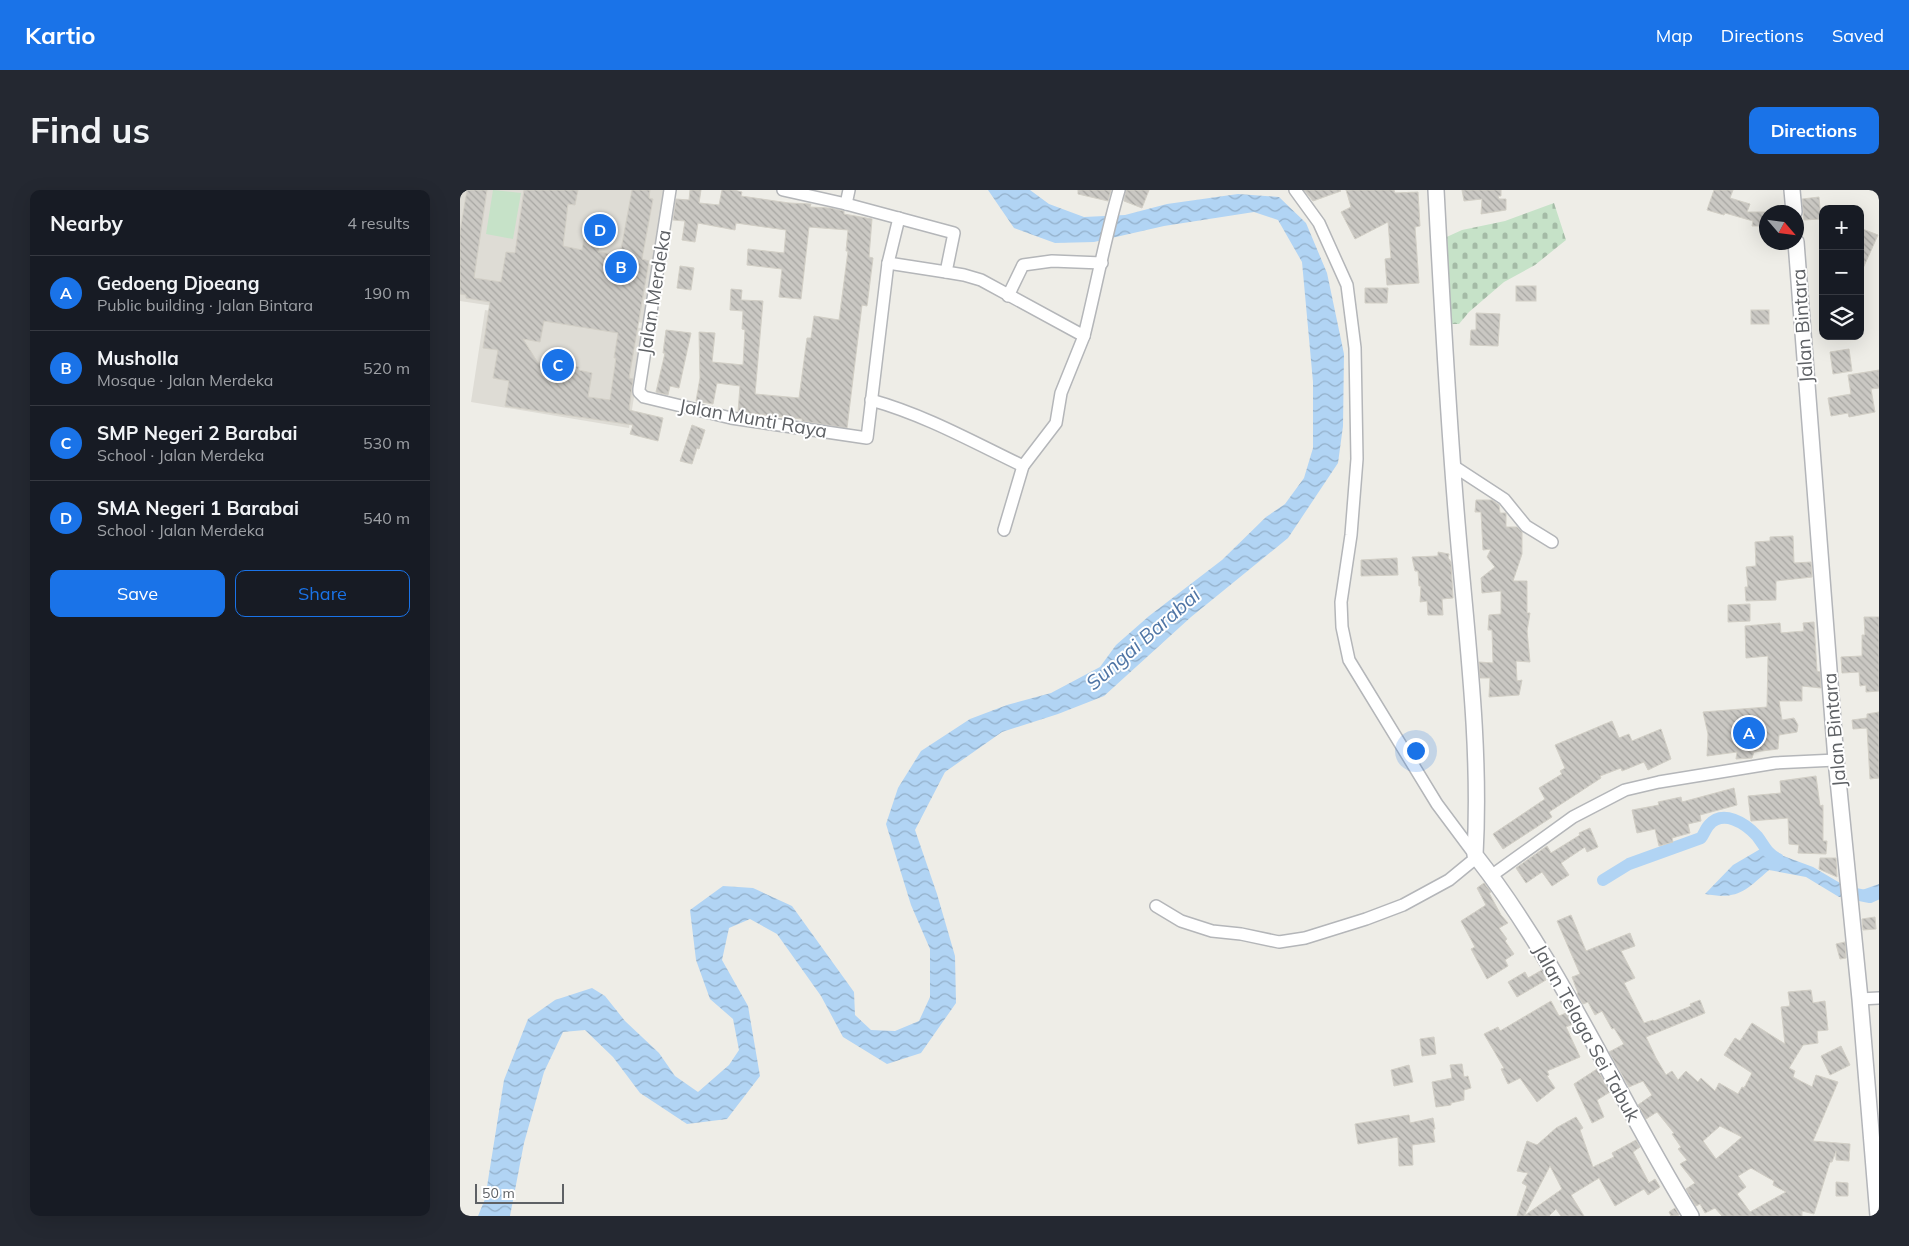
<!DOCTYPE html>
<meta charset="utf-8">
<style>
:root{--surface:#171b24;--page:#242831;--text:#f1f3f6;--muted:#9ea1a6;--line:#363941;--accent:#1a73e8}
body{margin:0;font-family:Mulish,sans-serif;background:var(--page);color:var(--text)}
.controls{position:absolute;right:15px;top:15px;display:grid;overflow:hidden;border-radius:10px;box-shadow:0 5px 20px #0002}
.controls button{width:45px;height:45px;display:grid;place-items:center;padding:0;border:0;border-bottom:1px solid var(--line);background:var(--surface);color:var(--text);font:25px sans-serif}
.compass{position:absolute;left:1299px;top:15px;width:45px;height:45px;border-radius:50%;background:var(--surface);box-shadow:0 5px 20px #0002;rotate:118deg}
.scale{position:absolute;left:15px;bottom:12px;width:89px;box-sizing:border-box;padding-left:5px;border:2px solid #5e6165;border-top:0;font-size:14px;line-height:18px;white-space:nowrap;color:#5e6165;-webkit-text-stroke:4px #fff;paint-order:stroke}
.you{position:absolute;left:955px;top:560px;width:18px;height:18px;margin:-12px;border:4px solid #fff;border-radius:50%;background:#1a73e8;box-shadow:0 0 0 8px #1a73e833}
.badge{display:grid;place-items:center;width:32px;height:32px;border-radius:50%;background:var(--accent);color:#fff;font-size:16px;font-weight:700}
.pin{position:absolute;translate:-50% -50%;border:2px solid #fff;box-shadow:0 1px 5px #0006}
.list{margin:0;padding:0;list-style:none}
h2{display:flex;justify-content:space-between;align-items:center;height:65px;margin:0;padding:0 20px;font-size:21px}
h2 small{font-size:16px;font-weight:400;color:var(--muted)}
.list li{display:grid;grid-template-columns:32px 1fr auto;gap:15px;align-items:center;box-sizing:border-box;height:75px;padding:0 20px;border-top:1px solid var(--line)}
.list b{display:block;font-size:19px;white-space:nowrap}
.list p{margin:0;font-size:16px;white-space:nowrap;color:var(--muted)}
.list em{font-size:16px;font-style:normal;color:var(--muted)}
.actions{display:flex;gap:10px;padding:15px 20px}
.actions a{flex:1;padding:11px 0;border:1px solid var(--accent);border-radius:10px;text-align:center;font-size:18px;color:var(--accent)}
.actions .main{background:var(--accent);color:#fff}
.icon{flex:none;width:28px;height:28px;fill:none;stroke:currentColor;stroke-width:2;stroke-linecap:round;stroke-linejoin:round}
.map{position:relative;flex:none;width:1419px;height:1026px;overflow:hidden;border-radius:10px}
header{display:flex;align-items:center;gap:30px;box-sizing:border-box;height:70px;padding:0 25px;background:var(--accent);color:#fff}
header strong{font-size:24px}
nav{display:flex;gap:28px;margin-inline-start:auto;font-size:18px}
.intro{display:flex;align-items:center;justify-content:space-between;box-sizing:border-box;height:120px;padding:0 30px}
h1{margin:0;font-size:35px}
.button{padding:12px 22px;border-radius:10px;background:var(--accent);color:#fff;font-size:18px;font-weight:700}
main{display:flex;gap:30px;padding:0 30px}
aside{flex:1;background:var(--surface);border-radius:10px;box-shadow:0 5px 20px #0002}
.map>svg:first-child{display:block}
.education{fill:#dedcd5}
.cemetery{fill:url(#cemetery-stones)}
.pitch{fill:#c6e2c8}
.water{fill:url(#water-waves)}
.lines{fill:none;stroke-linecap:round;stroke-linejoin:round}
.canal{stroke:#b1d4f4;stroke-width:12}
.building{fill:url(#building-back-hatch);stroke:#d2cfc6;fill-rule:evenodd}
.street-casing{stroke:#b4b6b9;stroke-width:14}
.secondary-casing{stroke:#b3b5b9;stroke-width:18}
.street{stroke:#fff;stroke-width:11}
.secondary{stroke:#fff;stroke-width:15}
.labels{text-anchor:middle;stroke-width:4;stroke-linejoin:round;paint-order:stroke}
.street-label{font-size:19px;fill:#5e6165;stroke:#fff}
.water-label{font-size:20px;font-style:italic;fill:#4f75a5;stroke:#fff}
</style>
<header>
<strong>Kartio</strong>
<nav><a>Map</a><a>Directions</a><a>Saved</a></nav>
</header>
<div class="intro"><h1>Find us</h1><a class="button">Directions</a></div>
<main>
<aside>
<h2>Nearby<small>4 results</small></h2>
<ul class="list">
<li><span class="badge">A</span><div><b>Gedoeng Djoeang</b><p>Public building · Jalan Bintara</p></div><em>190 m</em></li>
<li><span class="badge">B</span><div><b>Musholla</b><p>Mosque · Jalan Merdeka</p></div><em>520 m</em></li>
<li><span class="badge">C</span><div><b>SMP Negeri 2 Barabai</b><p>School · Jalan Merdeka</p></div><em>530 m</em></li>
<li><span class="badge">D</span><div><b>SMA Negeri 1 Barabai</b><p>School · Jalan Merdeka</p></div><em>540 m</em></li>
</ul>
<div class="actions"><a class="main">Save</a><a>Share</a></div>
</aside>
<div class="map">
<svg width="1419" height="1026" viewBox="0 0 1419 1026">
<defs>
<pattern id="cemetery-stones" width="16" height="16" patternUnits="userSpaceOnUse" patternTransform="scale(1.25)"><rect width="16" height="16" fill="#c6e2c8"/><path d="M2 7V4a2 2 0 0 1 4 0v3zM10 15v-3a2 2 0 0 1 4 0v3z" fill="#a4bba6"/></pattern>
<pattern id="water-waves" width="16" height="10" patternUnits="userSpaceOnUse" patternTransform="scale(1.25)"><rect width="16" height="10" fill="#b1d4f4"/><path d="M0 5q4-4 8 0t8 0" fill="none" stroke="#93afc9"/></pattern>
<pattern id="building-back-hatch" width="6" height="6" patternUnits="userSpaceOnUse" patternTransform="scale(1.25)"><rect width="6" height="6" fill="#cac8c3"/><path d="M-1 5l2 2M0 0l6 6M5-1l2 2" fill="none" stroke="#a7a6a2"/></pattern>
</defs>
<rect width="100%" height="100%" fill="#eeede7"/>
<g class="education">
<path d="M0,0H87L60,120L0,111Z"/>
<path d="M88,0H205L184,133L157,129L74,80Z"/>
<path d="M25,120L61,126L155,133L185,139L169,238L11,212Z"/>
</g>
<path class="cemetery" d="M1094,13L1106,50L1075,75L1044,92L1009,122L999,134H986L980,50L1002,40L1045,31Z"/>
<path class="pitch" d="M33,0L61,3L53,49L26,44Z"/>
<g class="water">
<path d="M528,0H570L589,14L624,27L665,25L707,14L778,4L819,7L846,33L867,83L884,164L883,236L878,273L828,348L731,427L644,506L598,524L542,542L485,582L455,640L477,704L495,766L496,813L461,863L427,874L383,847L361,806L317,744L290,729L269,738L262,770L288,816L300,886L267,929L227,934L180,903L153,867L125,840L103,842L84,882L64,953L50,1026H18L25,1009L44,890L68,829L95,810L132,798L145,806L165,831L199,863L215,886L238,902L269,875L279,860L273,829L250,809L236,770L230,720L263,696L293,698L332,716L394,802L395,825L411,840L435,841L459,831L470,807V759L451,715L426,634L438,598L461,561L510,529L547,515L591,503L640,477L656,455L689,426L762,370L806,327L825,314L844,288L853,258V192L842,72L818,30L794,22L704,36L634,52L595,53L554,38Z"/>
<path d="M1302,658L1353,677L1380,693L1402,700L1419,694V703L1410,707H1379L1346,687L1309,680C1285,701 1278,710 1245,704L1273,675Z"/>
</g>
<g class="lines">
<g class="canal">
<path d="M1143,690L1169,674L1241,648C1244,644 1246,638 1249,635C1263,619 1285,633 1297,646C1304,655 1307,664 1318,669"/>
<path d="M1395,704L1410,707L1419,703"/>
</g>
</g>
<g class="building">
<path d="M7,0H27L14,88L41,92L46,62L55,63L64,0H118L115,15L108,14L103,56L122,60L124,48L140,51L138,62L160,65L172,0H190L189,8L193,9L182,69L189,71L169,188L173,189L169,220L203,228L198,251L170,244L173,235L45,216L49,191L33,188L38,160L23,158L30,112L6,108V105L0,104V42ZM84,131L158,143L154,168H156L150,210L128,207L132,183L118,180L119,177L107,175V178L78,173L63,149L80,152Z"/>
<path d="M230,0H241L239,13L259,15L262,0H274L282,2L281,6L329,13L351,14L350,17L370,18L384,21V24L412,29L409,67L413,68L407,116L402,115L387,238L342,231V229L278,222L280,196L257,193L253,214L236,211L240,188L239,142L255,143L252,172L283,175L285,140L282,139L283,121L270,120L271,99L282,100L281,110L303,111L295,204L339,208L347,148H351L354,126L379,130L388,61H386L388,40L349,37L341,109L319,107L322,79L287,75L288,59L324,63L326,40L276,33L275,40L238,33L235,52L222,50L225,31L213,30L216,9L229,10Z"/>
<path d="M618,0H651L648,11L618,4Z"/>
<path d="M666,0H689L682,18L664,11Z"/>
<path d="M844,0H880L881,1L853,11Z"/>
<path d="M886,0H934L935,3L958,2L960,36L955,37L959,93L927,95L925,69L931,68L928,32L895,49L881,22L891,17Z"/>
<path d="M1002,0H1041V6H1038L1039,9H1046V20L1021,24L1022,9L1004,11Z"/>
<path d="M1254,0H1273L1270,8L1290,14L1287,22H1306V36H1292L1293,31L1265,23L1264,25L1247,20Z"/>
<path d="M1359,7L1361,29L1344,30L1342,9Z"/>
<path d="M1400,38L1418,45L1400,85Z"/>
<path d="M220,76L234,78L231,100L217,98Z"/>
<rect x="1056" y="96" width="20" height="15"/>
<path d="M905,98H928L927,113H905Z"/>
<rect x="1291" y="120" width="18" height="14"/>
<path d="M1016,123L1040,124L1038,156L1010,155L1011,140H1016Z"/>
<path d="M206,140L231,143L219,198L210,196L208,205L196,202L205,163H203Z"/>
<path d="M1389,159L1392,181L1373,184L1370,162Z"/>
<path d="M1419,180V198L1411,199L1415,222L1389,227L1388,223L1371,226L1368,208L1391,204L1388,185Z"/>
<path d="M232,235L245,240L239,259L237,258L232,274L220,271Z"/>
<path d="M1016,310H1032L1039,315L1040,323H1046V337H1057L1062,342V364L1053,391H1067V423H1070L1067,441L1070,472L1056,471L1057,491L1062,490L1059,505L1029,507L1030,488H1020L1019,472L1033,473L1032,440H1028L1029,425L1041,424V401L1022,403L1021,388L1035,377L1027,367L1031,359L1023,360L1021,322H1015Z"/>
<path d="M1333,346L1334,373L1351,372L1352,387L1316,391V410L1286,411L1285,397H1288L1286,377L1296,376L1295,352L1310,351V347Z"/>
<path d="M978,362L989,364L988,368L991,372L993,408L982,409L983,425H968L967,411L960,412L961,396H959L958,381H955L952,367L978,366Z"/>
<path d="M937,368L938,385L901,386V370Z"/>
<path d="M1290,414V431L1268,432V415Z"/>
<path d="M1404,427H1419V501L1406,502V495L1400,496L1399,482L1382,483L1381,467L1402,466V445H1405Z"/>
<path d="M1354,432L1357,481L1360,482L1361,498L1342,496V511H1319L1322,530L1334,528L1338,535L1337,542L1319,545L1318,559L1294,562L1292,568L1276,569L1277,562L1247,566L1248,544L1243,522L1307,517L1308,466L1286,468L1285,436L1320,433L1321,443L1344,441L1343,433Z"/>
<path d="M1419,522V588L1410,589L1407,538L1393,539L1392,530L1407,528V524Z"/>
<path d="M1152,531L1159,548L1169,544L1172,551L1201,539L1211,569L1188,580L1184,572L1162,581L1161,578L1140,586L1141,588L1089,622L1092,627L1043,659L1033,644L1085,609L1079,598L1102,584L1100,581L1105,578L1095,555Z"/>
<path d="M1356,586L1360,616L1363,615V651H1367L1366,664L1338,663L1339,655L1329,654L1328,628L1291,631L1288,606L1321,603L1320,591Z"/>
<path d="M1274,598L1277,615L1240,625L1241,631L1228,634L1230,643L1212,648L1213,652L1199,656L1195,639L1177,643L1172,620L1199,615L1198,612L1221,607L1222,612Z"/>
<path d="M1130,638L1138,657L1127,662L1125,657L1101,673L1109,685L1092,696L1082,682L1066,693L1056,678L1087,656L1091,663L1120,645L1119,643Z"/>
<path d="M1360,668H1376L1377,687L1359,679Z"/>
<path d="M1024,693L1031,702L1029,703L1041,725L1048,733L1039,738L1047,749L1045,751L1054,764L1045,770L1048,776L1027,789L1011,759L1015,757L1001,731L1026,715L1017,698Z"/>
<path d="M1111,725L1126,761L1170,743L1175,756L1161,761L1175,788L1164,793L1184,833L1193,830L1194,831L1231,816L1230,814L1240,810L1245,823L1186,847L1196,868L1206,885L1212,881L1218,890L1226,881L1238,892L1241,888L1255,901L1259,893L1278,904L1282,897L1284,898L1292,883L1264,865L1275,848L1280,851L1292,833L1325,854L1321,817L1330,816L1328,802L1351,800L1353,813L1365,811L1368,840L1357,841L1358,853L1343,855L1329,878L1335,881L1333,887L1352,897L1356,885L1378,892L1353,951L1390,954L1389,971L1376,970V961L1372,972H1370L1354,1024L1342,1021V1026H1262L1255,1018L1245,1023L1240,1014L1236,1016L1226,999L1235,993L1220,974L1227,970L1218,959L1221,957L1212,944L1214,943L1197,922L1186,929L1178,915L1192,905L1183,891L1169,897L1149,862L1164,854L1154,838L1152,839L1142,821L1135,825L1128,812L1123,814L1117,804L1118,803L1112,787L1120,784L1097,731ZM1260,936L1282,947L1256,969L1243,951ZM1291,978L1314,991L1313,995L1326,1002L1290,1022L1277,1004L1286,997L1278,986Z"/>
<path d="M1415,727L1416,739L1403,740L1402,729Z"/>
<path d="M1385,752L1386,768L1380,769L1376,754Z"/>
<path d="M1082,780L1086,790L1057,807L1048,792L1065,782L1068,788Z"/>
<path d="M1091,811L1099,826L1106,823L1113,834L1106,837L1120,867L1087,881L1089,885L1087,886L1095,898L1077,912L1060,888L1048,894L1041,879L1044,878L1024,844L1038,837L1040,841Z"/>
<path d="M974,847L976,864L962,866L960,849Z"/>
<path d="M1381,856L1390,875L1370,885L1361,866Z"/>
<path d="M1002,874L1004,887L1008,886L1011,898L1004,900V910L991,913V915L976,917L972,892L992,888L990,875Z"/>
<path d="M949,875L953,892L934,896L931,880Z"/>
<path d="M1137,879L1150,902L1137,910L1144,927L1132,933L1114,894Z"/>
<path d="M949,925L950,933L973,928L975,939H973L975,952L952,955L953,975L939,976L938,947L898,954L895,934Z"/>
<path d="M1116,927L1123,938L1120,940L1133,977L1154,967L1152,963L1176,950L1180,957L1173,962L1189,993L1195,989L1200,997L1188,1005L1184,999L1155,1016L1139,988L1111,1005L1124,1026H1101L1096,1019L1089,1026H1057L1067,996L1062,993L1068,983L1057,981L1067,951L1077,955L1096,938ZM1090,976L1102,999L1064,1026Z"/>
<path d="M1376,992L1388,993V1006H1376Z"/>
<path d="M1215,1018L1219,1025L1211,1026L1209,1022Z"/>
</g>
<g class="lines">
<g class="street-casing">
<g id="street">
<path d="M210,0L179,199V202L184,207L271,228L407,248L428,73"/>
<path d="M323,0L386,14L494,43L486,82L504,85L521,90L624,146C636,97 645,48 659,0"/>
<path d="M835,0L859,33L887,95L895,158L897,269L891,345L881,412L882,437L889,470L977,614L1015,665"/>
<path d="M386,14L389,0"/>
<path d="M439,28L428,73L486,82"/>
<path d="M548,106L563,75L592,71L642,73"/>
<path d="M411,210C465,225 513,252 563,276"/>
<path d="M992,275L1044,309L1066,336L1092,352"/>
<path d="M544,340L563,276L596,233L601,203L624,146"/>
<path d="M1031,686L1113,627L1165,600L1199,592L1315,573L1376,570"/>
<path d="M696,716L721,731L752,741L781,744L819,752L845,748L906,729L943,715L989,690L1017,667"/>
<path d="M1400,809L1419,808"/>
</g>
</g>
<g class="secondary-casing">
<g id="secondary">
<path d="M976,0C982,115 988,229 998,344C1007,450 1021,557 1015,665C1102,776 1157,906 1231,1026"/>
<path d="M1332,0L1334,22"/>
<path d="M1336,52L1376,570L1400,809L1418,1026"/>
</g>
</g>
<use href="#street" class="street"/>
<use href="#secondary" class="secondary"/>
</g>
<g class="labels">
<g class="street-label">
<text transform="translate(194 102) rotate(-81)" y="7">Jalan Merdeka</text>
<text transform="translate(1342 136) rotate(-94)" y="7">Jalan Bintara</text>
<text transform="translate(293 228) rotate(10)" y="7">Jalan Munti Raya</text>
<text transform="translate(1374 540) rotate(-95)" y="7">Jalan Bintara</text>
<text transform="translate(1127 843) rotate(61)" y="7">Jalan Telaga Sei Tabuk</text>
</g>
<g class="water-label">
<text transform="translate(683 449) rotate(-41)" y="7">Sungai Barabai</text>
</g>
</g>
</svg>
<div class="controls">
<button>+</button>
<button>−</button>
<button><svg class="icon" aria-label="layers" viewBox="0 0 24 24"><path d="M12 4l9 5-9 5-9-5zM3 14l9 5 9-5"/></svg></button>
</div>
<svg class="compass" viewBox="-18 -18 36 36"><path d="M0-13l5 13h-10z" fill="#e53935"/><path d="M0 13l5-13h-10z" fill="#9ea1a6"/></svg>
<div class="scale">50 m</div>
<div class="you"></div>
<div class="pin badge" style="left:1289px;top:543px">A</div>
<div class="pin badge" style="left:161px;top:77px">B</div>
<div class="pin badge" style="left:98px;top:175px">C</div>
<div class="pin badge" style="left:140px;top:40px">D</div>
</div>
</main>
